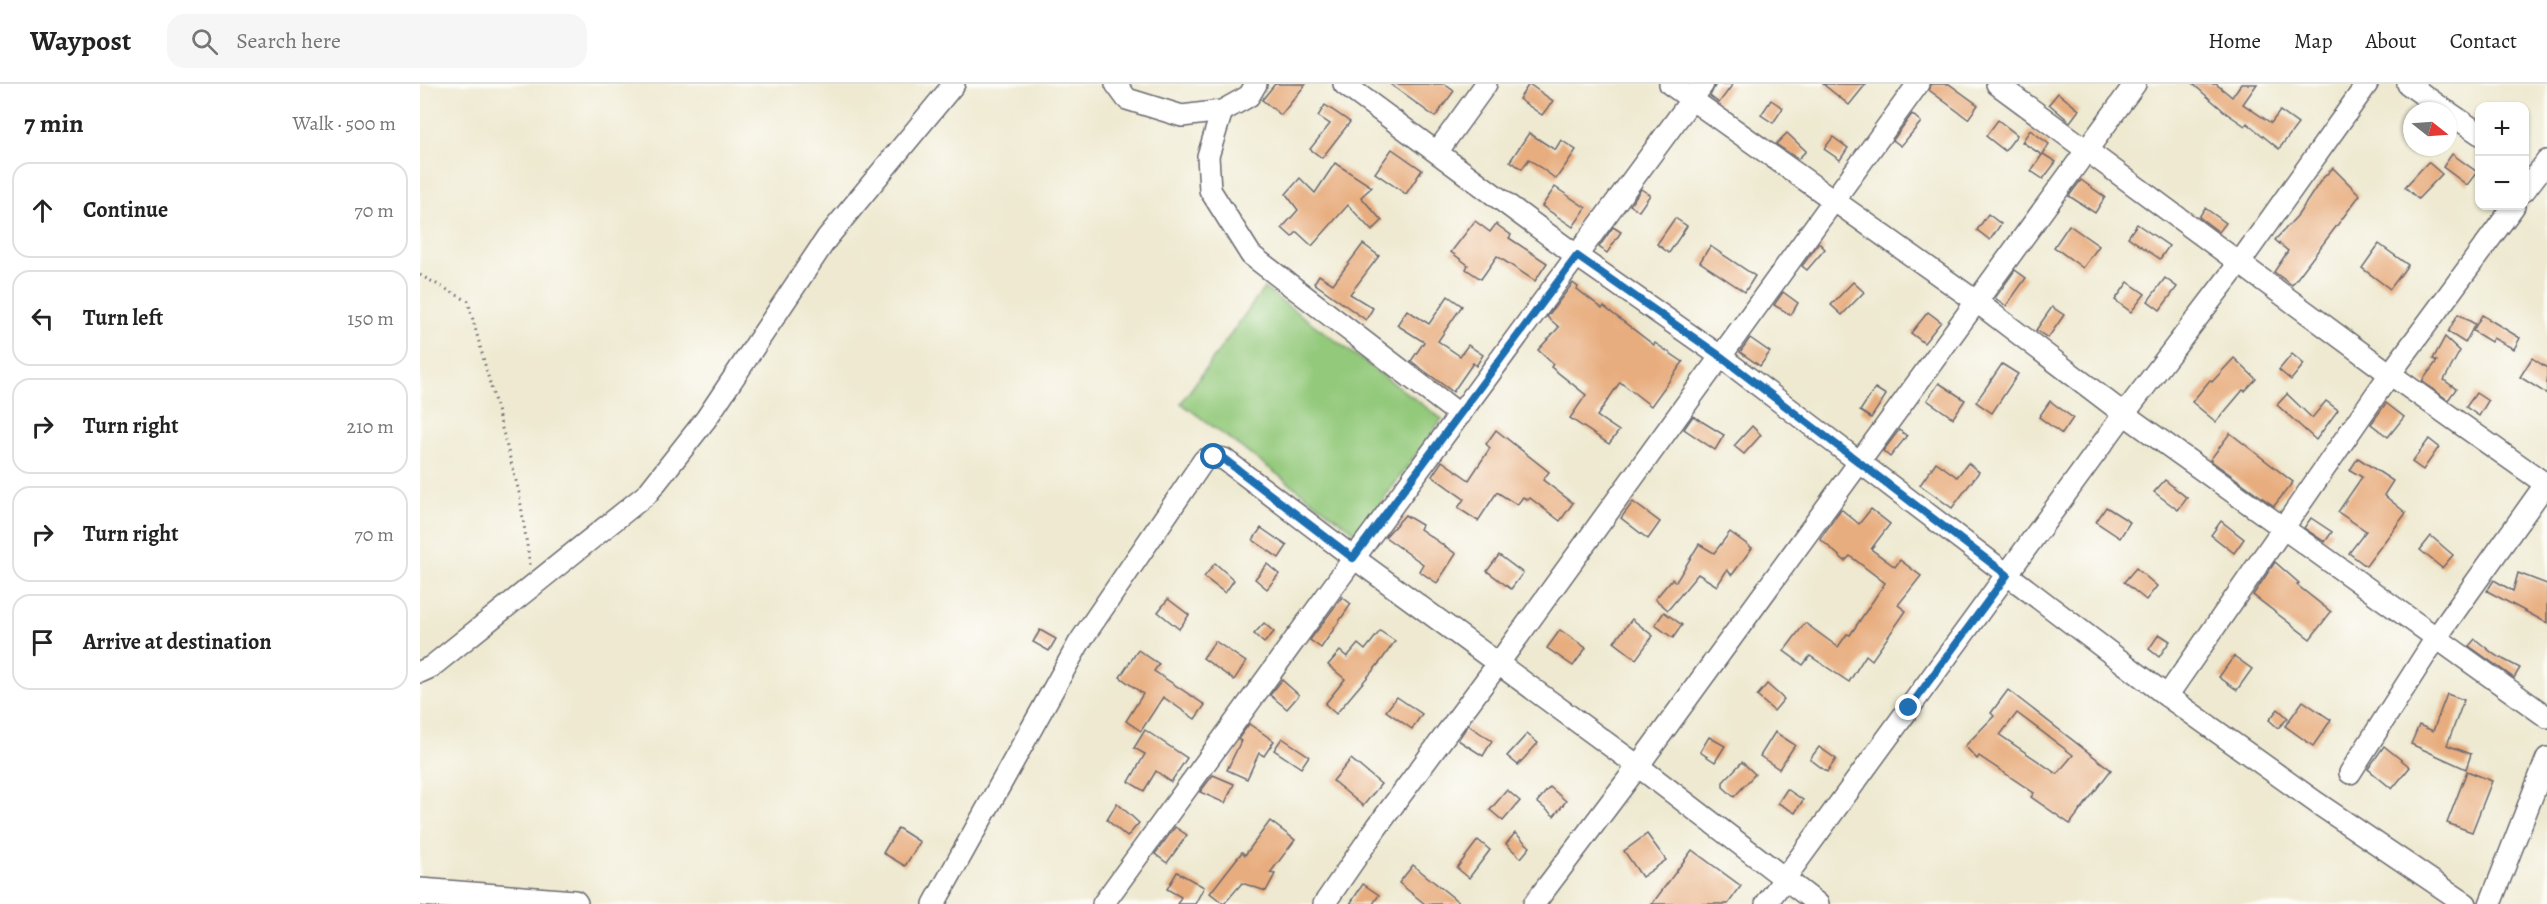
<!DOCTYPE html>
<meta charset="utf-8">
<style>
:root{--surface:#fff;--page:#f6f6f6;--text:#222;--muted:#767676;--line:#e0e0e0}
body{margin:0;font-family:Alegreya,serif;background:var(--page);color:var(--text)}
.controls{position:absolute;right:18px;top:18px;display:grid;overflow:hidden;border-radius:12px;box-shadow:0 2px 4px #0004}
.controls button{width:54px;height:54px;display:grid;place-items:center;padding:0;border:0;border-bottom:2px solid var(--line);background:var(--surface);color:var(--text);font:30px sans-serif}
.compass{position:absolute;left:1983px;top:18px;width:54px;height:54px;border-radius:50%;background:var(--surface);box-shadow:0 2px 4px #0004;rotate:107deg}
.stop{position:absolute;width:18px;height:18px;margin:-14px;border:4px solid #1f6fb2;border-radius:50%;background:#fff}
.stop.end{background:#1f6fb2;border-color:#fff;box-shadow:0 2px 6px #0008}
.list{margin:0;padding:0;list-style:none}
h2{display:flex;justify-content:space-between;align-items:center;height:78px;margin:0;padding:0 24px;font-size:26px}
h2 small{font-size:20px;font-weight:400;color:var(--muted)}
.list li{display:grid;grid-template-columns:39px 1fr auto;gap:18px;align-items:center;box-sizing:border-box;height:96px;margin:0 12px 12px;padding:0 12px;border:2px solid var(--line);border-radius:18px}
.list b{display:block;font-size:22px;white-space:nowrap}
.list em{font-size:20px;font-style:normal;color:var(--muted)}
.icon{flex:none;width:33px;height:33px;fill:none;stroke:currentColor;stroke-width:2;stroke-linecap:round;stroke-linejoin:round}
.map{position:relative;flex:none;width:2127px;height:820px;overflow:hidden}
header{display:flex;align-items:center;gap:36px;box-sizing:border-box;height:84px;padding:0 30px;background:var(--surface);border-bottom:2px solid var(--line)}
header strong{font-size:28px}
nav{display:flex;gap:33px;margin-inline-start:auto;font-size:21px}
.search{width:420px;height:54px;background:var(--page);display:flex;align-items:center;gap:15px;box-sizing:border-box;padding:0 21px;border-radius:18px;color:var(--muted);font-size:22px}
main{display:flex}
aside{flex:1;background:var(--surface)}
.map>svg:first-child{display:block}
.green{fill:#93c97a;stroke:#5a765a;stroke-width:1.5}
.building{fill:#e8ad7f;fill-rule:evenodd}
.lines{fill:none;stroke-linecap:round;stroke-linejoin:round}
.minor-casing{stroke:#69686f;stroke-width:24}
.major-casing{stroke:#69686f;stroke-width:30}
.path{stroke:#69686f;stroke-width:3;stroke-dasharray:1.5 4.5;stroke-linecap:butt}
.minor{stroke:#fff;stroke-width:21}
.major{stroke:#fff;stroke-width:27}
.route{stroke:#1f6fb2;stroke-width:8}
</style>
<header>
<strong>Waypost</strong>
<div class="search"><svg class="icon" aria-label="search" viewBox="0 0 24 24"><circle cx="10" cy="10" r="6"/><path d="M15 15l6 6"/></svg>Search here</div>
<nav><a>Home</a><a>Map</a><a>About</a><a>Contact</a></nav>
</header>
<main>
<aside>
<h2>7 min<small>Walk · 500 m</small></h2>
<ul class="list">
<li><svg class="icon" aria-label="ahead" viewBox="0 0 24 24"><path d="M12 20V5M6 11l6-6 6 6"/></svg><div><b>Continue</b></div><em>70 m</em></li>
<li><svg class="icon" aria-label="left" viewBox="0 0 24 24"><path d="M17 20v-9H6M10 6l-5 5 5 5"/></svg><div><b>Turn left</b></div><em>150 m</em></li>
<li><svg class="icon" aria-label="right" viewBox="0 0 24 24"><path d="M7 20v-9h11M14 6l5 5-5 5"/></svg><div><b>Turn right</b></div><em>210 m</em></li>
<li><svg class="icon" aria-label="right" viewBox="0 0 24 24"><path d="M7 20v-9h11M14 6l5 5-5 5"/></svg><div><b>Turn right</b></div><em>70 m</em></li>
<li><svg class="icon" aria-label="arrive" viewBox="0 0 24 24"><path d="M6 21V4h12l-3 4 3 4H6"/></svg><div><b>Arrive at destination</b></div></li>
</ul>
</aside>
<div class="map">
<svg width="2127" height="820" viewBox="0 0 2127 820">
<rect width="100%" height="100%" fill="#fdfcf7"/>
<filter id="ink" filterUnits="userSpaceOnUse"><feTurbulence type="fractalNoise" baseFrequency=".0167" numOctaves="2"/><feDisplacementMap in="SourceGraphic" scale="12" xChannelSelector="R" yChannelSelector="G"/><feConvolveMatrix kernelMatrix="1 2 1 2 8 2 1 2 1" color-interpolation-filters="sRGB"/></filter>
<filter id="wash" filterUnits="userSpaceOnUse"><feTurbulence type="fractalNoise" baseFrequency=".008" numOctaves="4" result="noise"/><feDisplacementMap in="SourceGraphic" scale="24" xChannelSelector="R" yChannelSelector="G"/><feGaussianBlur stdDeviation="1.35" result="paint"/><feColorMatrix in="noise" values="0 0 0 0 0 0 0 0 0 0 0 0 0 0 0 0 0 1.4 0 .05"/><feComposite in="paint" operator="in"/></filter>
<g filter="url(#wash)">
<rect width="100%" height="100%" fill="#eee9d0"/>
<path class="green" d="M844,204L1022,335L938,450L761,319Z"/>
<g id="blocks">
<g class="building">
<path d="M855,0H886L861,31L842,16Z"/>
<path d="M970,0H1024L1034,7L1015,33Z"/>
<path d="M1109,0L1133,17L1122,31L1099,15Z"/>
<path d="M1296,0H1313L1299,19L1290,12Z"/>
<path d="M1403,0H1446L1429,21Z"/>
<path d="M1511,0H1529L1558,21L1548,35L1509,6Z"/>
<path d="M1773,0H1796L1812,13L1821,0H1837L1823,20L1851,39L1860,27L1878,40L1859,65L1827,39L1825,42L1806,29Z"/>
<path d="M1638,9L1659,26L1650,38L1629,20Z"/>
<path d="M1351,16L1363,24L1353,39L1341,31Z"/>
<path d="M905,21L930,38L902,74L890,65L910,40L898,32Z"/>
<path d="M1492,30L1501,38L1481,62L1473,56Z"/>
<path d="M1578,36L1597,51L1585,67L1566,52Z"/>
<path d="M1610,46L1629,60L1623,70L1636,78L1623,95L1611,87L1622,71L1602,58Z"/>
<path d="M1109,49L1135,66L1141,56L1156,66L1136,95L1109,75L1102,85L1090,77Z"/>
<path d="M1367,49L1386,67L1378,75L1356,60Z"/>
<path d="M1413,53L1428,64L1420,76L1404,65Z"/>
<path d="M972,65L1002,86L986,110L955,89Z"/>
<path d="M2032,70L2057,88L2047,101L2023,83Z"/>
<path d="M2008,78L2022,90L1998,115L1985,103Z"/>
<path d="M915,79L952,103L941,113L962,137L952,147L928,121L892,162L877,148L872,153L862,144L878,126L866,110L880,94L895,109Z"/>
<path d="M1913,84L1940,111L1872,201L1854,188L1868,167L1855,156L1878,131L1901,96Z"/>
<path d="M1661,96L1685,113L1675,129L1649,112Z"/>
<path d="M1135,103L1166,124L1153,143L1122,122Z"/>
<path d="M1221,105L1230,111L1219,127L1210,121Z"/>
<path d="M1785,124L1806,139L1799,148L1779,133Z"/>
<path d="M1568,130L1581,140L1570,156L1557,146Z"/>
<path d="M1255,134L1267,142L1249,169L1237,160Z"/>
<path d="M1055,137L1070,148L1076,140L1091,151L1089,154L1127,179L1115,197L1077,172L1061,195L1046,185L1048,181L1031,168Z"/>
<path d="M1717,140L1749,162L1740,175L1708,153Z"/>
<path d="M1649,141L1679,162L1663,184L1634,163Z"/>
<path d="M1193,143L1201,148L1187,169L1179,163Z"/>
<path d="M1399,159L1405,165L1387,186L1382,182Z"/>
<path d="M943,160L959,172L930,210L953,224L946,236L894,199L899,191L913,200Z"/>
<path d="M1959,160L1988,181L1970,205L1942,184Z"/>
<path d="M1290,162L1335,192L1325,208L1280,178Z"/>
<path d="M1595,186L1606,194L1586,222L1575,214Z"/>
<path d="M1745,194L1757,203L1740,226L1728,217Z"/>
<path d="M1433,198L1444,208L1422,231L1411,221Z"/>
<path d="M1708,198L1725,210L1711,228L1695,216Z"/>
<path d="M1153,199L1158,203L1157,205L1182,224L1184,223L1234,261L1235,259L1263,278L1231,322L1200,298L1177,332L1199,347L1189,360L1150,334L1166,311L1131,283L1133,280L1118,266L1139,243L1127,233Z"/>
<path d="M1363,208L1378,219L1371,231L1354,221Z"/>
<path d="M1028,212L1042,222L1018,257L1040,272L1048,261L1063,271L1056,282L1053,279L1033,308L991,277L1004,258L977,241L987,226L1009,240Z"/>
<path d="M1632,223L1644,231L1628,254L1616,246Z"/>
<path d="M1508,228L1521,238L1504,259L1491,249Z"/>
<path d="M2038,230L2055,240L2045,259L2028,248Z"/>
<path d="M2062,231L2100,254L2094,265L2073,254L2071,258L2053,247Z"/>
<path d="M2025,253L2040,267L2024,296L2036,305L2028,316L2002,297L2017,277L2013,275Z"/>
<path d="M1330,254L1350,268L1340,282L1320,268Z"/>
<path d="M1872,270L1884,280L1871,296L1859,286Z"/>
<path d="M1814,274L1836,295L1825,307L1823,306L1796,338L1772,318L1790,296L1792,298Z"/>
<path d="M2112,274L2127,284V310L2100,293Z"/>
<path d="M1582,280L1598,290L1572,329L1556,318Z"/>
<path d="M1519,299L1545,316L1533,334L1507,316Z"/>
<path d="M1455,304L1466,311L1451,334L1440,327Z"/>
<path d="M2056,309L2068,317L2059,332L2046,323Z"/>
<path d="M1867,310L1892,334L1906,317L1918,326L1896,356L1857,321Z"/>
<path d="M1630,317L1653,334L1642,350L1619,333Z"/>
<path d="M1966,319L1984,333L1968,353L1951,340Z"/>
<path d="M1273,332L1304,351L1295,366L1264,345Z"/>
<path d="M1332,342L1341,351L1324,370L1314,362Z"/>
<path d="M1076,346L1129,388L1123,396L1153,419L1140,437L1110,414L1108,416L1103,413L1097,421L1077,408L1058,437L1038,424L1044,415L1012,392L1022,377L1049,396L1070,364L1066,360Z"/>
<path d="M1479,346L1487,352L1470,373L1463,367Z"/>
<path d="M1810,349L1873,398L1854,422L1790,376Z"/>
<path d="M2009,355L2019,363L2003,386L1992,378Z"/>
<path d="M1938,374L1973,397L1964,411L1986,429L1946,482L1929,469L1946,447L1918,428L1942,393L1930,386Z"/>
<path d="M1516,378L1537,393L1548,379L1559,388L1532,424L1500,401Z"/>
<path d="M1745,396L1767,414L1758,426L1734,408Z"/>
<path d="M1213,418L1240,438L1228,455L1201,434Z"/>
<path d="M1686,423L1710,438L1700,454L1676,438Z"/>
<path d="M1421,425L1439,440L1451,425L1470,440L1451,465L1475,483L1480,476L1501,492L1478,521L1486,527L1452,576L1446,571L1429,598L1390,572L1383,581L1364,567L1385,539L1418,563L1427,550L1430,551L1465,499L1430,472L1425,477L1400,455Z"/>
<path d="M985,431L1002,441L1000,445L1036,470L1017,499L999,487L1003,480L965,453Z"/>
<path d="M1891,434L1912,448L1905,458L1884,444Z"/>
<path d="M1801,437L1824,455L1814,469L1791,451Z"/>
<path d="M841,444L867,462L859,474L833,456Z"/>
<path d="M1310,448L1332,464L1312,491L1307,486L1297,502L1278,490L1248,526L1235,515L1252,495L1256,498L1279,460L1294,469Z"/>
<path d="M2011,452L2033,471L2022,484L2000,466Z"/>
<path d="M1079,471L1103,489L1091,505L1067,487Z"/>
<path d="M1855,478L1879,499L1877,501L1911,528L1890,555L1833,511Z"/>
<path d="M795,479L814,496L805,509L784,493Z"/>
<path d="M847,480L859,490L847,505L835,495Z"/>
<path d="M1716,484L1737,502L1726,516L1704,498Z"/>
<path d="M2098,489L2127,500V539L2067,507L2074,496L2093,507Z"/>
<path d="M922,513L931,520L901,564L890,556Z"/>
<path d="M748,515L769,531L759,545L738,528Z"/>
<path d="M1244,528L1262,541L1253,554L1235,541Z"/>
<path d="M1212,535L1233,552L1216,575L1194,558Z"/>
<path d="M844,539L854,548L844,559L834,550Z"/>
<path d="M620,546L636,555L629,567L613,558Z"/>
<path d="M1140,546L1166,564L1153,582L1127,564Z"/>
<path d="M960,547L975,557L961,577L916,630L905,620L925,595L908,581L920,567L927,573L938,560L945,566Z"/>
<path d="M1739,550L1750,557L1739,573L1729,565Z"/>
<path d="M2055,555L2075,571L2100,584L2094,594L2049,562Z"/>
<path d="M795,557L826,578L814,596L783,574Z"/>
<path d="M718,566L739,580L734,587L785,621L775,635L743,613L721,647L706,637L723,610L700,593Z"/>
<path d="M1814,572L1832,585L1817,606L1799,593Z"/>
<path d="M862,596L879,611L867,625L850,611Z"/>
<path d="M1347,600L1364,615L1354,627L1337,612Z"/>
<path d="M1588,606L1691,686L1650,740L1611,713L1614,709L1559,672L1557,675L1545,662L1574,632L1571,629ZM1597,629L1653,671L1637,690L1580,651Z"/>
<path d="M2027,610L2044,616L2027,661L2051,670L2046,685L1991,660L1999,641L2013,647Z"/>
<path d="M977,613L1002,630L992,645L966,627Z"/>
<path d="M1883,617L1911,636L1893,662L1865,642Z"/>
<path d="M1858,625L1868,634L1858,644L1849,636Z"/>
<path d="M829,640L854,657L844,672L839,669L827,695L807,686L821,657L818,655Z"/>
<path d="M1048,641L1072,657L1063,672L1038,656Z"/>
<path d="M725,646L767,674L751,698L736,687L724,707L709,698L725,670L714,664Z"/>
<path d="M1355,648L1375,661L1359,685L1340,672Z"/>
<path d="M1107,650L1118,659L1098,681L1087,672Z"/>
<path d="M1289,653L1305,662L1295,678L1280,668Z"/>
<path d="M862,654L889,672L881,684L854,666Z"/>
<path d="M1964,662L1990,683L1972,705L1948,685Z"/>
<path d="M1399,663L1416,675L1407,688L1390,675Z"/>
<path d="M931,675L961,700L943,722L913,697Z"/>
<path d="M1322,678L1335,690L1314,713L1303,703V698Z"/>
<path d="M2047,687L2072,697L2052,748L2027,739Z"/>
<path d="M793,691L814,700L805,719L780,708Z"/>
<path d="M1130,703L1146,717L1134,732L1117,718Z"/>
<path d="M1367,705L1383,716L1375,729L1358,719Z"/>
<path d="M1087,706L1100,717L1083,737L1070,726Z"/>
<path d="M697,719L719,739L707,753L687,736Z"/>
<path d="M850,737L875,756L850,789L855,790L846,807L822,799L804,820L790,809L822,768L825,771Z"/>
<path d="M755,743L767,751L747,779L735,770Z"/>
<path d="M478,744L500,758L485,782L463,769Z"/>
<path d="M1095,749L1110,763L1101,774L1086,760Z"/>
<path d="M1227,750L1246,776L1222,793L1204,767Z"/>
<path d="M1058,756L1070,766L1049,794L1037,784Z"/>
<path d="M1272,766L1321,802L1308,820H1232Z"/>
<path d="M993,781L1041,820H1005L979,799Z"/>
<path d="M757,788L784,803L775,820H757L761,813L747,805Z"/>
<path d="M943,800L959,811L953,820H930Z"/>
</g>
</g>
</g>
<g filter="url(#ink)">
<use href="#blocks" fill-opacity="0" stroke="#69686f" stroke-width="1.5"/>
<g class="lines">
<g class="minor-casing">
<g id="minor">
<path d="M696,0L707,15L762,32L802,27L829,12L836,0"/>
<path d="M924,0L1157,172L1300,272L1747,612L1897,719L2046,820"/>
<path d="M1250,0L1557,218L1704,330L2127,633"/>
<path d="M1577,0L1970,290L2127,401"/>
<path d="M1988,0L2026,27"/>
<path d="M802,27L788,72L790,106L831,171L1040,331"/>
<path d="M2028,28L2060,50"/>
<path d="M1017,68L1066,0"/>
<path d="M2104,107L2127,77"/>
<path d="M0,588L11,583L227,410L286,335L407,154L534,0"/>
<path d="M1747,612L1970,290L2094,122"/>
<path d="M1930,689L2016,554L2127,398"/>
<path d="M514,820L659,559L784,376L794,373L804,375L934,474L1218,682L1398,820"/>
<path d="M683,820L934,474L1283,0"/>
<path d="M904,820L957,743L1078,580L1498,0"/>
<path d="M1114,820L1218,682L1715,0"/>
<path d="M1346,820L1704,330L1820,178L1947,0"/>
<path d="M2070,820L2127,674"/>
</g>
</g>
<g class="major-casing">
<path id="major" d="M0,808L154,820"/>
</g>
<path class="path" d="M0,191L48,217L99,408L110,481"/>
<use href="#minor" class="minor"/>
<use href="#major" class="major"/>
</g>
</g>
<g class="lines" filter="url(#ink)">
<path class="route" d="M794,373L804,375L933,474L1157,172L1300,272L1587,491L1489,624"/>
</g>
</svg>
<div class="controls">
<button>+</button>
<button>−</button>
</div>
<svg class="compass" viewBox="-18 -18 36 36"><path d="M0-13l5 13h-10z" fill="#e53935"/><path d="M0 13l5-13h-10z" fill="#767676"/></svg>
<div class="stop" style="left:794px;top:373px"></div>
<div class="stop end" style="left:1489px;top:624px"></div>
</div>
</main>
